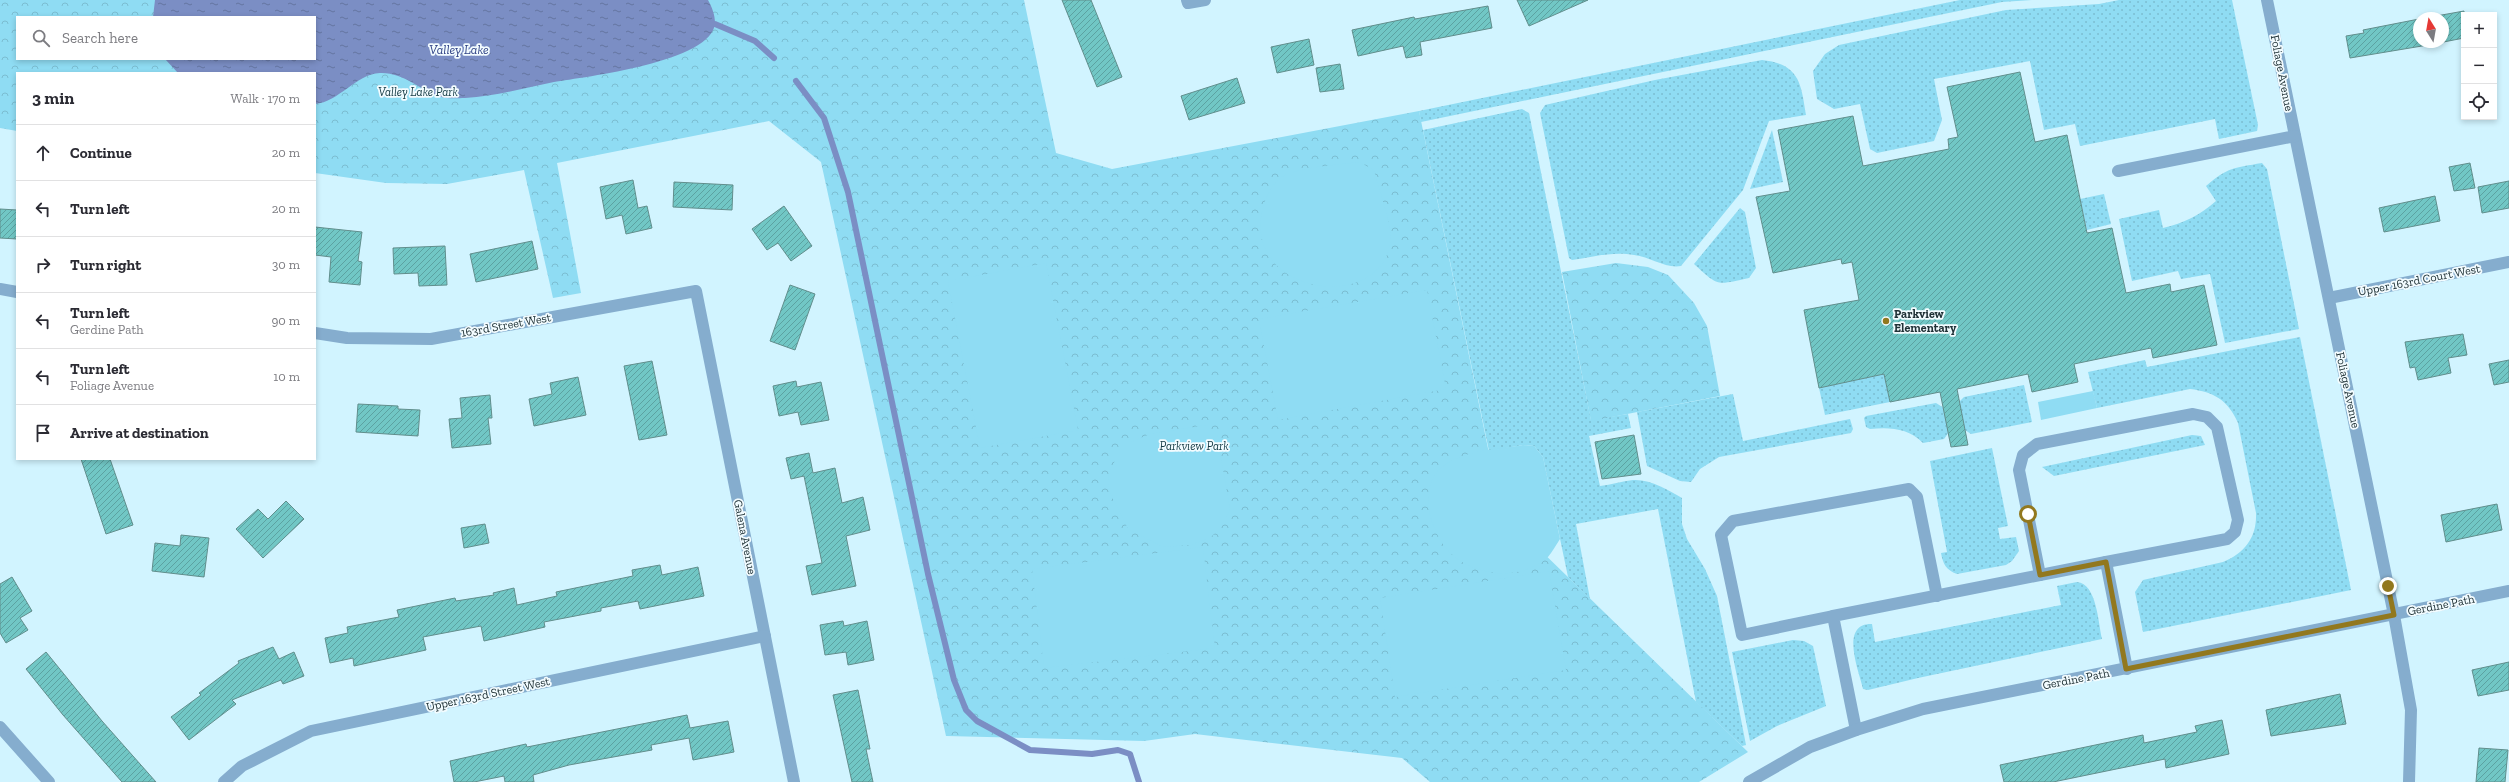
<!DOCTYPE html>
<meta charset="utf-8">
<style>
:root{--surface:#fff;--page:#f7f7f7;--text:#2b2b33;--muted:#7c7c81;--line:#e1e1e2}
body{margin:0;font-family:"Zilla Slab",serif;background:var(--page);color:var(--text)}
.controls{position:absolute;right:12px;top:12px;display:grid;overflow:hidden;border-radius:0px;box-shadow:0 2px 6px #0003}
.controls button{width:36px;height:36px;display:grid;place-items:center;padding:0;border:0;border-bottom:1px solid var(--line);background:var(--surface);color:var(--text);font:20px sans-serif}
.compass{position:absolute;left:2413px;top:12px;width:36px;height:36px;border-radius:50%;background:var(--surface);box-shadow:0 2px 6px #0003;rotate:349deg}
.stop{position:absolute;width:12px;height:12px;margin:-9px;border:3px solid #92781e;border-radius:50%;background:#fff}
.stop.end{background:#92781e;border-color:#fff;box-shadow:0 1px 4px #0008}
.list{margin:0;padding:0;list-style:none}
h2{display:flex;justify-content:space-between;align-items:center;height:52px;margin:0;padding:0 16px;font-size:17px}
h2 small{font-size:13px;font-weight:400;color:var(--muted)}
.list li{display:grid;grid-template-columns:26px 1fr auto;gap:12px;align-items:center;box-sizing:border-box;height:56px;padding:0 16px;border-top:1px solid var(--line)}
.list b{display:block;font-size:15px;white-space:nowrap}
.list p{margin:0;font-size:13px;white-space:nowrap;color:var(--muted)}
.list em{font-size:13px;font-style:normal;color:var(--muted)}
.icon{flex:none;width:22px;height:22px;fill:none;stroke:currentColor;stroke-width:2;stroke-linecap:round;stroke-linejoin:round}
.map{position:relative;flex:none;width:2509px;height:782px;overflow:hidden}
.search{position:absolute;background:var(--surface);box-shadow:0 2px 6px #0003;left:16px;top:16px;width:300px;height:44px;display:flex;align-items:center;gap:10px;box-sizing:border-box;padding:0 14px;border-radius:0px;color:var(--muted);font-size:15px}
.panel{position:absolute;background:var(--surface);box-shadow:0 2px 6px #0003;left:16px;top:72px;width:300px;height:388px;border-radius:0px}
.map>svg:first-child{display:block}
.grass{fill:url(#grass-dots)}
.park{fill:url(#park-crowns);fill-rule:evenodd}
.garden{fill:#8fdcf3}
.water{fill:url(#water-ripples)}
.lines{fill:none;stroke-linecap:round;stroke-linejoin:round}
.stream{stroke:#7b8ec4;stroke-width:6}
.building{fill:url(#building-hatch);stroke:#618e8c}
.minor{stroke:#85adce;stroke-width:12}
.route{stroke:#92781e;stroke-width:5}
.poi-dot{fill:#92781e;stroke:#f3fcff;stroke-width:1.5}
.labels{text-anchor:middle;stroke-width:3.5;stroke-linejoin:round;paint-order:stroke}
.street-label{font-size:12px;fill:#203237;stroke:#f3fcff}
.park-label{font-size:12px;font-style:italic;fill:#123842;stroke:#f3fcff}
.poi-label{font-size:12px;font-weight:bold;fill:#203237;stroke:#f3fcff;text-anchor:start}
.water-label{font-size:13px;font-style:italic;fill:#314487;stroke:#f3fcff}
</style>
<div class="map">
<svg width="2509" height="782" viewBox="0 0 2509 782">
<defs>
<pattern id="grass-dots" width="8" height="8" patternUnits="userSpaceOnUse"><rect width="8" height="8" fill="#8fdcf3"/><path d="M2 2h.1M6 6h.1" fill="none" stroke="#7bbdd1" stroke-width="1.8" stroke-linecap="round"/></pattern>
<pattern id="park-crowns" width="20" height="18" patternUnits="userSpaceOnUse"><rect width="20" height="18" fill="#8fdcf3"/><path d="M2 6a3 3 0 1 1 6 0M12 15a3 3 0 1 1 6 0" fill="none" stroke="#7bbdd1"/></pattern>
<pattern id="water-ripples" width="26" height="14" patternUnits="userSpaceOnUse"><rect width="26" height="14" fill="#7b8ec4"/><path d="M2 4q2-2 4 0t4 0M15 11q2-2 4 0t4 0" fill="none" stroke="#6475a0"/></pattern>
<pattern id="building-hatch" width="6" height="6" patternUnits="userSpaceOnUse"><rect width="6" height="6" fill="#71c7c5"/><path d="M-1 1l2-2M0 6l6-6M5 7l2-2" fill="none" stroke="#5ca2a1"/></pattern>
</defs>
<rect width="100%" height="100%" fill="#d1f4ff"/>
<g class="grass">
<path d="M1960,0H2032L2002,2L1421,122L1419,111Z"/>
<path d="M2119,0H2232L2258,125L2257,131L2219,139L2215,119L2080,146L2075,124L2044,130L2030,61L1934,79L1942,120L1934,141L1877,153L1870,149L1860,104L1834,109L1817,99L1813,71L1825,54L1839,45L2006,10L2099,4Z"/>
<path d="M1762,60C1800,64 1801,84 1806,115L1769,121L1743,190L1681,266C1666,269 1651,257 1634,255C1613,251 1593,257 1572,260L1569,258L1540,113L1545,105L1655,80Z"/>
<path d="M1522,109L1529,113L1591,420L1628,414L1631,428L1589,436L1600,486C1611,485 1622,481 1633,480C1651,479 1668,490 1682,498V524L1687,539L1705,569L1717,596L1746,745L1742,746L1696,702L1658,509L1576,524L1590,599L1568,577L1543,457L1534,446L1523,445L1489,451L1423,130Z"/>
<path d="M1772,130L1783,182L1750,189Z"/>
<path d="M2262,163L2267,169L2299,329L2225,343L2210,274L2181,279L2178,271L2132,281L2119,219L2159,210L2163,228C2184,223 2200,215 2216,201L2206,186C2228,167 2234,168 2262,163Z"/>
<path d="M2104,194L2111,224L2087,230L2080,199Z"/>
<path d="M1740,208L1745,212L1756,268L1749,278C1716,285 1719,287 1694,264Z"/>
<path d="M2300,337L2351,590L2143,632L2135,592L2143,580L2223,562C2245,553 2257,537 2256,513L2238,423C2228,400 2214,392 2190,389L2097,408L2088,372L2145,360L2147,367Z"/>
<path d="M1884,374L1890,402L1825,415L1819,388Z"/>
<path d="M2024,385L2032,422L1971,434L1965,430L1959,402L1964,397Z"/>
<path d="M1733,394L1743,441L1850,419L1853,429L1851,433L1719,457L1700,469L1691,482L1680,481L1647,466L1637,412Z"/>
<path d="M1936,403L1944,408L1949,432L1944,439L1923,443C1908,428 1890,427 1870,429L1866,427L1864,418L1866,416Z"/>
<path d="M2192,435L2201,436L2205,445L2054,476L2042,467Z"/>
<path d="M1992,448L2008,526L1998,528L2000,539L2016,537L2019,551L2012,561L2006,565L1957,574C1946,570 1943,564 1941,553L1947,552L1930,461Z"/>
<path d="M2077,582C2097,584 2098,622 2102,639L1918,678L1868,690L1863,689C1859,671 1839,623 1872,624L1875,642L2061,605L2057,586Z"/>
<path d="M1793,640L1804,641L1813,646L1826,706L1777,726L1750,741L1732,652Z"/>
</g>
<g class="park">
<path d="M0,0H1024L1056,153L1112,169L1419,111L1501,512L1748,752L1699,782H1430L1402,758L1195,734L1144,741L946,736L821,162L769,121L557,163L581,293L553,298L524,170L447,184L386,183L315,173V73H17V131L0,128ZM17,17H315V59H17Z"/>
<path d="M1616,263L1648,267L1668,275L1694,303L1707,326L1720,396L1591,421L1562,272Z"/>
</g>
<g class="garden">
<path d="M1359,162L1374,170C1378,186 1391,223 1391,238C1385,317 1236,295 1264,204C1268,192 1276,177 1290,173C1311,166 1337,165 1359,162Z"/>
<path d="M1046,263L1078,430L980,448L948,281Z"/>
<path d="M1427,290L1446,389L1278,420L1259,319Z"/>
<path d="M2093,391L2097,408L2041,420L2038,402Z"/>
<path d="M1206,425L1217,435L1230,509L1222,526L1210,538L1190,545L1163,547L1128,529L1108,489L1109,472L1118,455L1131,442L1150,434Z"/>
<path d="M1523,445L1534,446L1543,457L1560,539C1556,545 1552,552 1548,557C1523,580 1480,577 1455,557C1430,537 1414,484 1446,464C1467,450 1499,449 1523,445Z"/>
<path d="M1203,547L1215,648L1044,668L1032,569Z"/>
<path d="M1549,571L1566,670L1395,697L1380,598Z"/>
</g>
<path class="water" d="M155,0H708C712,7 715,15 715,23C713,62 584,77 554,82C524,88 496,96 465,98C458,98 448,99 441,97C420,90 403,72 380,73C356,74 339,102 315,104V73H178L165,59H315V17H153Z"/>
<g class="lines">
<g class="stream">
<path d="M715,24L755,41L774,58"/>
<path d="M796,81L824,118L848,192L928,574L954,680L966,710L977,721L1030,750L1092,754L1118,750L1130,754L1139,782"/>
</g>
</g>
<g class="building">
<path d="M1062,0H1091L1122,77L1097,87Z"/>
<path d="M1517,0H1588L1529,26Z"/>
<path d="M1488,6L1492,28L1420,42L1422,55L1406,58L1403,46L1358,56L1352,30L1414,17L1415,19Z"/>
<path d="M2464,11V38L2428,45L2350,58L2346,36L2364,33L2363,30L2419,19V42H2443V18H2425Z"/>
<path d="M1309,39L1314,65L1277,73L1271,47Z"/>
<path d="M1340,64L1344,89L1320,92L1316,68Z"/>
<path d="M2020,72L2035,142L2067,135L2087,233L2112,228L2126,293L2170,284L2171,292L2204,285L2217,345L2153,358L2151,348L2074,364L2078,382L2032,392L2028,374L1957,389L1968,445L1951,447L1940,392L1890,402L1884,374L1819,388L1804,310L1859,300L1852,262L1842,264L1841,259L1773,273L1756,197L1790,191L1778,130L1853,116L1863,166L1949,149L1948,139L1958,137L1947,87Z"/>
<path d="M1237,78L1245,103L1189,120L1181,96Z"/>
<path d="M2470,163L2475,188L2454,191L2449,167Z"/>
<path d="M633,180L638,208L647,206L652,228L626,234L622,215L606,219L600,187Z"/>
<path d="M2509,181V208L2482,213L2478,187Z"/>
<path d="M674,182L733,185L732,210L673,207Z"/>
<path d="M2435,196L2440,221L2384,232L2379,208Z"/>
<path d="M784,206L812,246L791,261L778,243L767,250L752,229Z"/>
<path d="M0,209L17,210V239L0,238Z"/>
<path d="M315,227L362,232L358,261L362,262L360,285L329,282L331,257L315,255Z"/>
<path d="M532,241L538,269L476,282L470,254Z"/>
<path d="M445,246L447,285L419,286L418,273L394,274L393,248Z"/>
<path d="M790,285L815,294L795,350L770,341Z"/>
<path d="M2463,334L2467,355L2448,358L2451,373L2418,380L2415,367L2410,368L2405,342Z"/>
<path d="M2509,360V382L2494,385L2489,364Z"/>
<path d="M652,361L667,435L639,440L624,366Z"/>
<path d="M578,377L586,415L534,426L529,399L552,394L550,383Z"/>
<path d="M796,381L797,387L821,382L829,420L801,425L798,412L779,416L773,386Z"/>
<path d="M490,395L492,418H488L491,444L452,448L449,419L462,418L460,398Z"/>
<path d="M358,404L398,406V409L420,410L418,436L356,432Z"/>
<path d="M1634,435L1641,474L1602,479L1595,442Z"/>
<path d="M809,453L813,473L835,468L842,503L863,497L870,530L846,536L856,586L812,595L806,566L822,563L804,476L791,479L786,458Z"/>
<path d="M81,459H110L133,525L106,534Z"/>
<path d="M286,501L304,519L263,558L236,529L258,509L268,519Z"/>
<path d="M2497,504L2502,530L2446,542L2441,515Z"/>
<path d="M485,524L489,543L464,548L461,528Z"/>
<path d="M181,535L209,538L204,577L152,571L155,543L180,546Z"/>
<path d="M660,565L662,575L698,567L704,596L640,609L638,601L601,608V611L544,622L545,627L484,641L481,626L423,637L426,650L354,666L353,658L330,663L325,638L348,633L347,627L399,617L397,610L455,598L456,601L494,595L493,593L514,588L517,605L557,596L556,592L633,576L632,570Z"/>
<path d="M12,577L32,611L20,618L28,630L6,643L0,633V584Z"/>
<path d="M843,621L844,626L867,621L874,660L848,665L846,652L825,655L820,625Z"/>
<path d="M273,647L279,659L294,652L304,676L283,684L281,680L232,700L236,704L189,740L171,717L201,695L199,693L239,663L238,661Z"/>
<path d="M46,652L102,721L156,782H122L63,715L26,669Z"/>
<path d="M2509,662V690L2478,696L2472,670Z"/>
<path d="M858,690L870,749H866L873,782H852L833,695Z"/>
<path d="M2340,694L2346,724L2271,736L2266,710Z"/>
<path d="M687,715L690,728L728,721L734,752L693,760L689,738L651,745L652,750L569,765L533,775L534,782H505L504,776L474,782H454L450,761L526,744L527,747Z"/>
<path d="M2222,720L2229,754L2166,768L2165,759L2053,782H2004L2000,765L2143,735L2144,743L2197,732L2195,726Z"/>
<path d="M2479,748L2508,750L2505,782H2476Z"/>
</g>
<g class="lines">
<g class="minor">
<path d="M1187,0L1188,3L1205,0"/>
<path d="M2267,0L2394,615L2411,710L2409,782"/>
<path d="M2118,171L2295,136"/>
<path d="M0,289L17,292"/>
<path d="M2329,298L2509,262"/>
<path d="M315,333L347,338L431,339L696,291L794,782"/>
<path d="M2040,575L2019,470L2023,455L2037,444L2193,414L2207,417L2217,427L2238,520L2235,532L2227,539L2106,562"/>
<path d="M1833,616L1742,635L1721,535L1733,521L1909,489L1917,497L1937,596"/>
<path d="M0,727L49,782"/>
<path d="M1856,730L1833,616L2106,562L2127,669"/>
<path d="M224,782L242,766L311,731L765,636"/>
<path d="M1749,782L1810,747L1856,730L1923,709L2509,591"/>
</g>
</g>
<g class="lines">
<path class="route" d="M2028,514L2040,575L2106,562L2126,669L2394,615L2388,586"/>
</g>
<circle class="poi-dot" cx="1886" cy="321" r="4"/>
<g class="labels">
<g class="street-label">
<text transform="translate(2282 73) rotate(79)" y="4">Foliage Avenue</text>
<text transform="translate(2419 280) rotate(-11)" y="4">Upper 163rd Court West</text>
<text transform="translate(506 325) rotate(-10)" y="4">163rd Street West</text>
<text transform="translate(2348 390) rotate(78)" y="4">Foliage Avenue</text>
<text transform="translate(745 537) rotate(79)" y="4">Galena Avenue</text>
<text transform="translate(2441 605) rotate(-11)" y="4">Gerdine Path</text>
<text transform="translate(2076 679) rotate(-11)" y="4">Gerdine Path</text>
<text transform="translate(488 694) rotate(-12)" y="4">Upper 163rd Street West</text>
</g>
<g class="park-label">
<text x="418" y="96">Valley Lake Park</text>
<text x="1194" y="450">Parkview Park</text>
</g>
<g class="poi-label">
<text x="1894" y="318">Parkview<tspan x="1894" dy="14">Elementary</tspan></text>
</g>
<g class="water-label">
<text x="459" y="54">Valley Lake</text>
</g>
</g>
</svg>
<div class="controls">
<button>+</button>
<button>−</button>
<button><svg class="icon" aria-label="locate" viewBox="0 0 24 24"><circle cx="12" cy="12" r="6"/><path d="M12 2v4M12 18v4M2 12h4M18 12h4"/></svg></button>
</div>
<svg class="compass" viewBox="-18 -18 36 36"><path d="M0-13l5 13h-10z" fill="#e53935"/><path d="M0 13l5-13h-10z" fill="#7c7c81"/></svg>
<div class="stop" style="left:2028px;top:514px"></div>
<div class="stop end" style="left:2388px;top:586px"></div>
<div class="search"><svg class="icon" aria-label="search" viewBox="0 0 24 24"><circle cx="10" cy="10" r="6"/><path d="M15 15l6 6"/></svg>Search here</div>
<section class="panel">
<h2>3 min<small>Walk · 170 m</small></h2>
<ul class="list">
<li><svg class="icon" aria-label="ahead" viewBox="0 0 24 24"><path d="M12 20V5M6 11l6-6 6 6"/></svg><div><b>Continue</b></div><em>20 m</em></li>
<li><svg class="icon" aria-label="left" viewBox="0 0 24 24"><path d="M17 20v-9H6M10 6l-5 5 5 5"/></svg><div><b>Turn left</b></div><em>20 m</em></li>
<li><svg class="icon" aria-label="right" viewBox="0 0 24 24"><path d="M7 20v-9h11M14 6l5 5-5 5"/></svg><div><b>Turn right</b></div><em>30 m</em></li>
<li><svg class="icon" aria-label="left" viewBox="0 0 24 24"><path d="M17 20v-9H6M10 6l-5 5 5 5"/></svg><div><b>Turn left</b><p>Gerdine Path</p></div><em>90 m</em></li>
<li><svg class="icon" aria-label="left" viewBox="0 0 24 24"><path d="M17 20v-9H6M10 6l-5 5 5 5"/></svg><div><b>Turn left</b><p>Foliage Avenue</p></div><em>10 m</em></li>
<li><svg class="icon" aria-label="arrive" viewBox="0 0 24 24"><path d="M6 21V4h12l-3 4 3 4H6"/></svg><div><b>Arrive at destination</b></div></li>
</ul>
</section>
</div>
